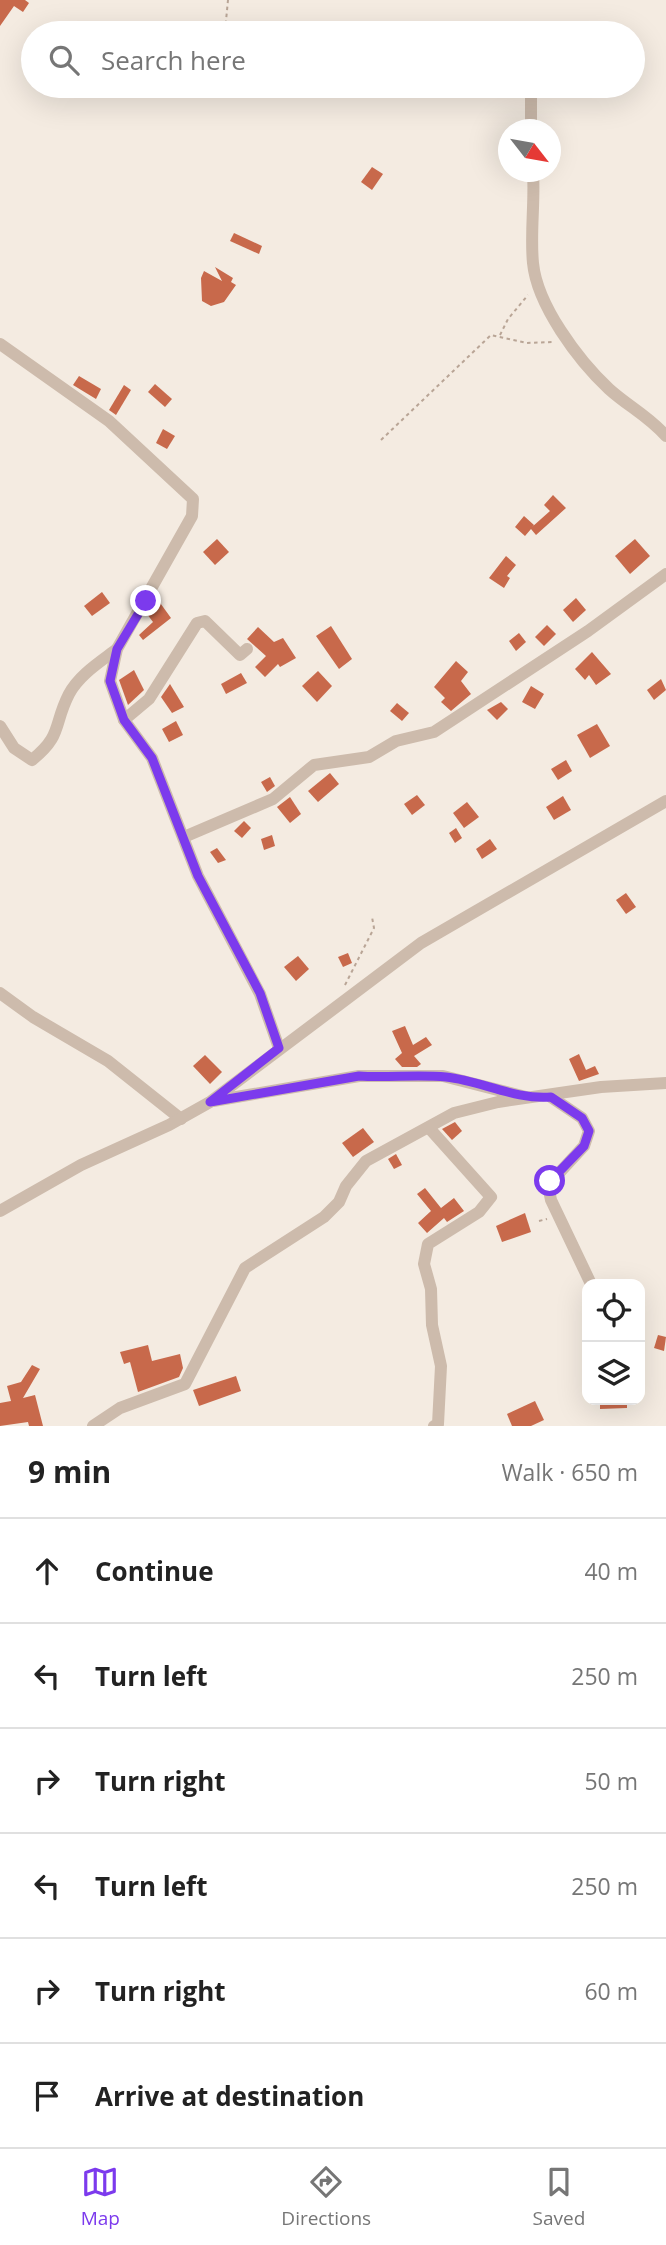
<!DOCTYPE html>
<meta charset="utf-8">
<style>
:root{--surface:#fff;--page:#f6f6f6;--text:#222;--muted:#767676;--line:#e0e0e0;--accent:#7c3aed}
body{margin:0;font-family:"Open Sans",sans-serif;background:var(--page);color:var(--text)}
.controls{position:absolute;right:21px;bottom:21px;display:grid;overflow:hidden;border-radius:14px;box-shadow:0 7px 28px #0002}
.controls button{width:63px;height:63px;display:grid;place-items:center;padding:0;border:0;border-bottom:2px solid var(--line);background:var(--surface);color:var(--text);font:35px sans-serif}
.compass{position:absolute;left:498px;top:119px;width:63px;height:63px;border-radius:50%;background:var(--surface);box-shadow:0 7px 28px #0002;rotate:121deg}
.stop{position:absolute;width:21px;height:21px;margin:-16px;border:5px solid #7c3aed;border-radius:50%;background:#fff}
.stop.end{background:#7c3aed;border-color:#fff;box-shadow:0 2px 7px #0008}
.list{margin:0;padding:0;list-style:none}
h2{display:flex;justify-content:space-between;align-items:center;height:91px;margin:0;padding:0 28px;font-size:30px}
h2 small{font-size:23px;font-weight:400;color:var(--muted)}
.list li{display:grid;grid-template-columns:46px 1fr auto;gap:21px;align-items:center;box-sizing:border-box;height:105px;padding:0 28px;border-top:2px solid var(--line)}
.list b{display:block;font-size:26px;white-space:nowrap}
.list em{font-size:23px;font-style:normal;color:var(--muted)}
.icon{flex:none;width:38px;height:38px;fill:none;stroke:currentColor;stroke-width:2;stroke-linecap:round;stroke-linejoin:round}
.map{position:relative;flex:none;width:666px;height:1426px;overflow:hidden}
.search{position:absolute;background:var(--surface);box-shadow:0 7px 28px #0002;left:21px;right:21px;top:21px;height:77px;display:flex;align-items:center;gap:18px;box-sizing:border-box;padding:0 24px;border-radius:38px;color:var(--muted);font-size:26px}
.sheet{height:721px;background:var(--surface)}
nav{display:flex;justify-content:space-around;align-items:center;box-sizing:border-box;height:98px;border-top:2px solid var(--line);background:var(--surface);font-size:19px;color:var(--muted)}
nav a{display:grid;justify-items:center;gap:4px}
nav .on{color:var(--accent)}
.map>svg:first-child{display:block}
.building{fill:#c8694b}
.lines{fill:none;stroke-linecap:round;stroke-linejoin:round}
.path{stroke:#b9a596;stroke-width:2;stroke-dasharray:3.5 3.5;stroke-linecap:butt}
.minor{stroke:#cdbbac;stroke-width:12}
.route{stroke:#7c3aed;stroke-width:9}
</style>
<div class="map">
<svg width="666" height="1426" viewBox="0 0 666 1426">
<rect width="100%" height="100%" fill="#f4ebe1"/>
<g class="building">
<path d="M0,0H25L29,3L23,12L14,6L0,26Z"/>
<path d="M372,167L383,174L372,190L361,182Z"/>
<path d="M234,233L262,246L259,254L230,241Z"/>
<path d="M215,267L233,278L231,282L236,285L224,302L211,306L202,301L201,278L204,271L222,281Z"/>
<path d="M79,376L101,389L96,399L73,385Z"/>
<path d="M155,384L172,399L165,407L148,392Z"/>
<path d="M124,385L131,390L116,415L109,410Z"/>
<path d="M163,429L175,436L167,449L156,443Z"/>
<path d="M553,495L566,508L536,535L531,529L525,536L515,527L524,516L534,525L532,527L550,511L544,505Z"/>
<path d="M217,539L229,552L215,565L203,552Z"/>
<path d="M635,539L650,556L630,574L615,556Z"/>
<path d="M506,556L516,565L507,576L510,578L504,588L489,578Z"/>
<path d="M102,592L110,603L92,616L84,606Z"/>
<path d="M576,598L586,610L573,622L563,610Z"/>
<path d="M158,600L171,618L143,640L139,635L153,622L147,614Z"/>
<path d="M547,625L556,634L544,646L535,637Z"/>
<path d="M331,626L352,659L339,669L316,636Z"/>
<path d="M258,627L274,642L283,638L296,658L280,667L278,664L265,677L255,667L266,656L247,639Z"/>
<path d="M519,633L526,642L516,651L509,641Z"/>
<path d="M592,652L611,674L596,685L589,675L585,680L575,669Z"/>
<path d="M456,661L468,672L461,681L471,694L451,711L441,702L445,698L434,687Z"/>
<path d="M134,670L144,690L128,705L119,680Z"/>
<path d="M318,671L332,686L317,702L302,686Z"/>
<path d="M241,673L247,683L226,694L221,684Z"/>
<path d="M661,679L666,690L654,700L647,690Z"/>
<path d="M170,684L184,707L172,713L161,697Z"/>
<path d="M531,686L544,694L535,709L522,702Z"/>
<path d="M501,702L508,709L497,720L487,710Z"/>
<path d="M397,703L409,713L402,721L390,711Z"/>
<path d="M176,721L183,735L169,742L162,729Z"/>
<path d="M597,724L610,746L590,758L577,735Z"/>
<path d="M566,760L572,771L558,780L551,769Z"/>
<path d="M330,773L339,784L318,802L308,791Z"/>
<path d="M270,777L275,786L267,792L261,782Z"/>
<path d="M417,795L425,805L412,815L404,804Z"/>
<path d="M563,796L571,810L554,820L546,807Z"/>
<path d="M290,797L301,814L290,823L277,807Z"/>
<path d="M467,802L479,817L464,828L453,813Z"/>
<path d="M244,821L251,828L242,838L234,831Z"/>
<path d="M456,828L462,838L455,843L449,833Z"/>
<path d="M272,835L275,846L264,850L261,839Z"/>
<path d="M490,839L497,849L482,859L476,849Z"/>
<path d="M217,848L226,860L218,863L210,852Z"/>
<path d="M626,893L636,907L626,914L616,900Z"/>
<path d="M348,953L352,963L343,967L338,957Z"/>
<path d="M298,956L309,969L296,981L284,967Z"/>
<path d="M405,1026L413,1045L426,1037L432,1045L414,1056L421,1064L417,1067H402L395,1059L402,1053L392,1031Z"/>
<path d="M579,1054L586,1070L595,1066L599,1074L579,1081L569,1059Z"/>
<path d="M205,1055L222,1072L210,1084L193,1066Z"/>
<path d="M455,1122L462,1131L452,1140L442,1129Z"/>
<path d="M363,1128L374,1142L353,1157L342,1143Z"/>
<path d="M396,1154L402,1165L394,1169L388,1159Z"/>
<path d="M425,1188L441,1208L454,1198L464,1211L447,1222L444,1218L427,1233L418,1223L431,1211L417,1194Z"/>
<path d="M525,1213L531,1232L502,1242L496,1226Z"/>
<path d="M658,1335L666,1337L664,1351L654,1348Z"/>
<path d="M148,1345L152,1361L180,1354L183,1368L179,1377L138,1392L130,1362L124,1364L120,1352Z"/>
<path d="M32,1365L40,1369L23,1398L35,1395L43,1426H29L28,1422L0,1426V1403L11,1401L7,1386L21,1382Z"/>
<path d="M236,1376L241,1391L199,1406L193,1390Z"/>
<path d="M600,1400H627V1408L600,1409Z"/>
<path d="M535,1401L544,1420L531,1426H512L507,1414Z"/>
</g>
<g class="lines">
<g class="path">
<path d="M225,31L228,0"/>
<path d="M500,335L508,319L528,295"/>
<path d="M381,440L491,335L527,343L555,342"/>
<path d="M345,985L374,928L372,917"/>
<path d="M539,1221L547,1219"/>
</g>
<g class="minor">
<path d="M531,130V87"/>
<path d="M533,172C535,202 530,233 533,263C537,305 578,360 609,389C629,407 647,415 666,436"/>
<path d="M0,344L109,421L193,499L192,516L117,649L110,681L124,720L152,758L198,876L260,994L279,1048"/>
<path d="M124,720L149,699L197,623L205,621L240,655L247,649"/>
<path d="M0,726L14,748L32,760C63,735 53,725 69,694C79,675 100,662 117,649"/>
<path d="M184,837L273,799L314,765L369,757L396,741L434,732L588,631L666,574"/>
<path d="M0,993L33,1017L108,1061L181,1119"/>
<path d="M551,1097L582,1118L589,1131L584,1146L548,1185L551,1200L591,1284"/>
<path d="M213,1101L359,1076H443L526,1097"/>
<path d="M430,1129L491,1197L479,1212L428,1244L424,1264L431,1289L432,1325L441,1366L438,1424L434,1426"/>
<path d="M0,1211L81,1165L169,1125L210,1102L421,943L666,801"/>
<path d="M93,1426L120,1408L185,1384L245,1268L324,1217L339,1202L346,1186L366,1161L454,1113L498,1102L601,1087L666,1083"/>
</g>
</g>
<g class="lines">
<path class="route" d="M146,601L117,649L110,681L124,720L152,758L198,876L260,993L279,1048L210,1102L359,1076C388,1078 417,1074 446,1077C482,1081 515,1100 551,1097L582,1118L589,1131L584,1146L550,1181"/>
</g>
</svg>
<div class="controls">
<button><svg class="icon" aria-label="locate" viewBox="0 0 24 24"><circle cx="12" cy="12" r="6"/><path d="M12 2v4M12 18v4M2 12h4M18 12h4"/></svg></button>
<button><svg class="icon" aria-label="layers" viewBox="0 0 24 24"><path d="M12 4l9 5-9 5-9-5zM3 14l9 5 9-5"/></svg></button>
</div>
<svg class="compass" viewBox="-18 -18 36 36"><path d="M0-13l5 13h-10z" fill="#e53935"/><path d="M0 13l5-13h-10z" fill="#767676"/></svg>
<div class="stop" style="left:550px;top:1181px"></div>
<div class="stop end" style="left:146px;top:601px"></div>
<div class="search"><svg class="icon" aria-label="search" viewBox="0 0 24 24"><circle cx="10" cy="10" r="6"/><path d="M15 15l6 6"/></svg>Search here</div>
</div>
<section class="sheet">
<h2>9 min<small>Walk · 650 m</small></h2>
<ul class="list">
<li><svg class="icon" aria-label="ahead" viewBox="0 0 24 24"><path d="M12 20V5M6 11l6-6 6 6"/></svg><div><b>Continue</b></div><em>40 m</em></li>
<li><svg class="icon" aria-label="left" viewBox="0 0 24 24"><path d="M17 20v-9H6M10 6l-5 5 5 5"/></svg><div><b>Turn left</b></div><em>250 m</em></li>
<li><svg class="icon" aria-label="right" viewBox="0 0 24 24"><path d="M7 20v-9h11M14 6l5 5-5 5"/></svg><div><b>Turn right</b></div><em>50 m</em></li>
<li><svg class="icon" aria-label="left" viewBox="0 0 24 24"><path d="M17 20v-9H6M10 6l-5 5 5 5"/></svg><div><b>Turn left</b></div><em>250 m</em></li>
<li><svg class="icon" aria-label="right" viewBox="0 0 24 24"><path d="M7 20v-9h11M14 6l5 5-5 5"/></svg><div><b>Turn right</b></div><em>60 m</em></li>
<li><svg class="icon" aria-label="arrive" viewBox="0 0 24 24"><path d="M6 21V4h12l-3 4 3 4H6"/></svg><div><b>Arrive at destination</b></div></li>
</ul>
</section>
<nav>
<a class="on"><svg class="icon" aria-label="map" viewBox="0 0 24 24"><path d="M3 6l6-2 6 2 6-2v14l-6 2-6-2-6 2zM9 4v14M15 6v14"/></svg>Map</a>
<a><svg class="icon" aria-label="directions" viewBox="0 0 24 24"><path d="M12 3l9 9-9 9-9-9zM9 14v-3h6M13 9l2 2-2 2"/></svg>Directions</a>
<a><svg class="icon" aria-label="saved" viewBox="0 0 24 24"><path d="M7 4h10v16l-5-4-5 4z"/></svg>Saved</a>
</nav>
